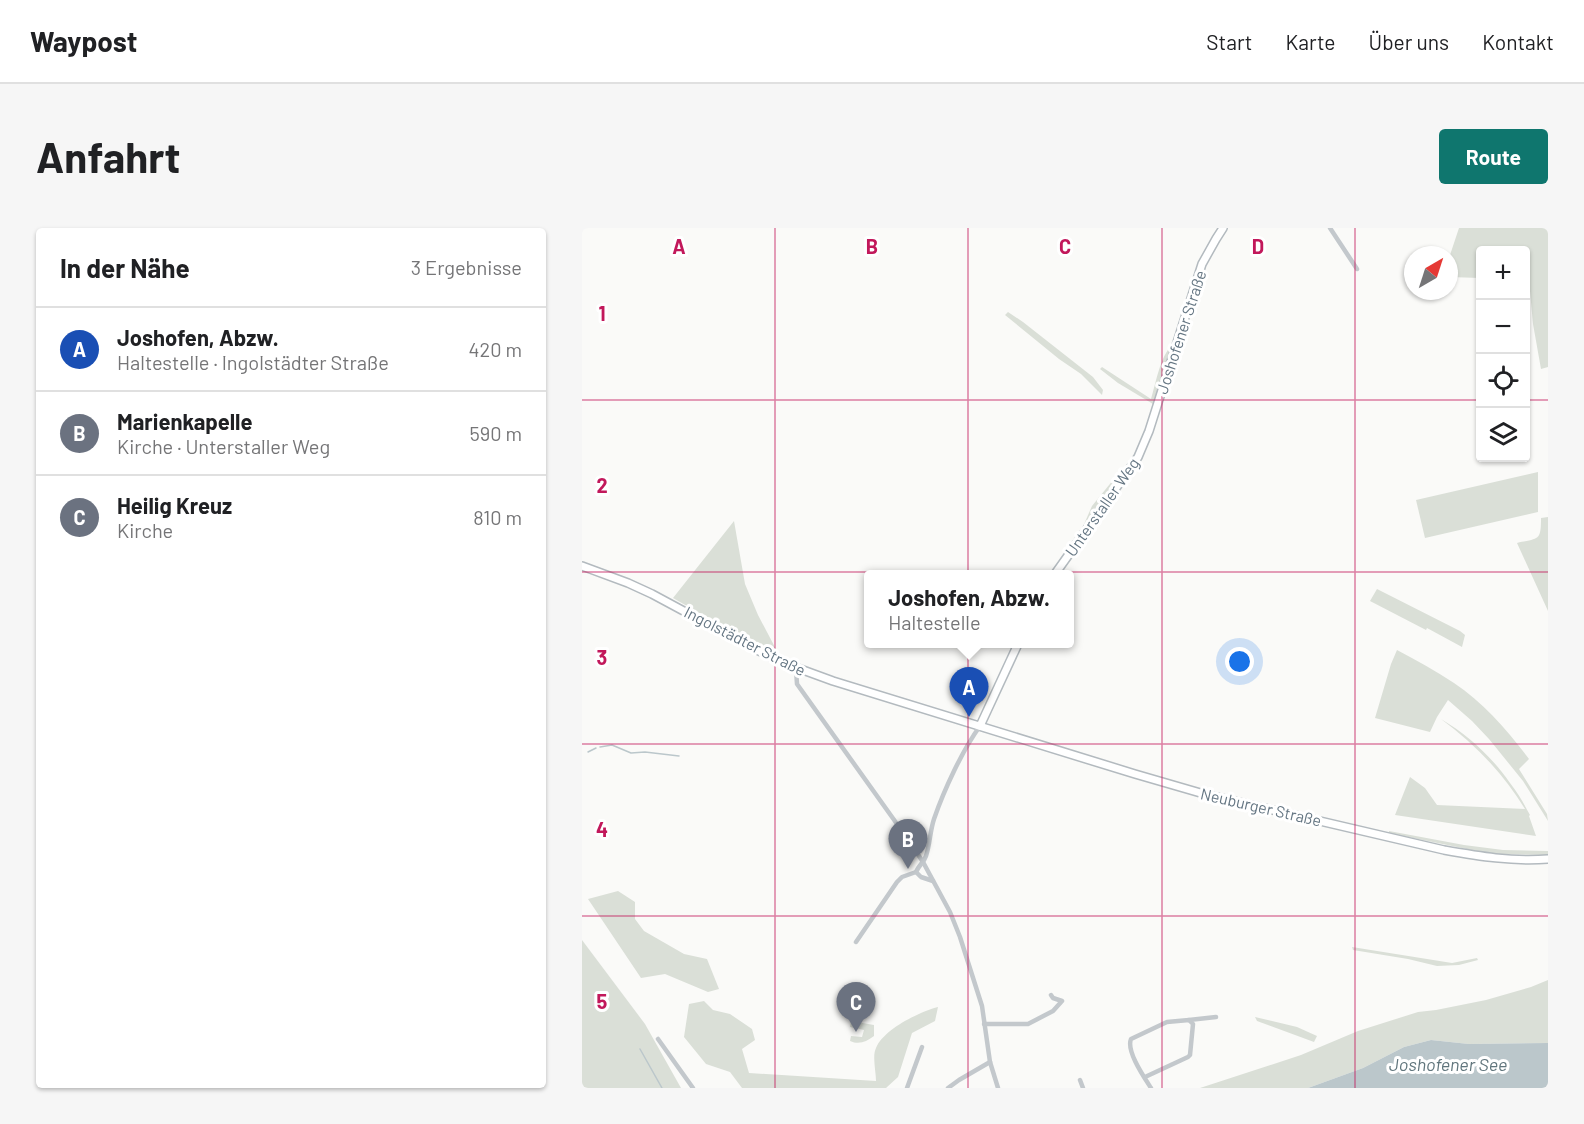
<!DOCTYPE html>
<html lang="de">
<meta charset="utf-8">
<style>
:root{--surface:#fff;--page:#f6f6f6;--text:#202124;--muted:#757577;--line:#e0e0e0;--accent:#0f766e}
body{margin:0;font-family:Barlow,sans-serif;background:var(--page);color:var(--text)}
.controls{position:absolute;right:18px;top:18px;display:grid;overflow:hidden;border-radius:6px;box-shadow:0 2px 4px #0004}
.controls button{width:54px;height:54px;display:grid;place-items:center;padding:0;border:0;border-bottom:2px solid var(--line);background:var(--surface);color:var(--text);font:30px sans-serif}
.compass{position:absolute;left:822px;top:18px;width:54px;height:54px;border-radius:50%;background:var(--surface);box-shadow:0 2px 4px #0004;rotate:39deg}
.you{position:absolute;left:658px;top:434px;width:21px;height:21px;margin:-15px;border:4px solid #fff;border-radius:50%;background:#1a73e8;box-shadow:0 0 0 9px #1a73e833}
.badge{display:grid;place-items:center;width:39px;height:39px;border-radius:50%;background:var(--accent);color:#fff;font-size:20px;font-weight:700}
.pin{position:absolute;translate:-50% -50px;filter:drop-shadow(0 2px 3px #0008)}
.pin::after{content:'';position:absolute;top:32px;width:21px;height:18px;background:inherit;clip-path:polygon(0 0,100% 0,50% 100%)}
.popup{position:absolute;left:282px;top:342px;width:210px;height:78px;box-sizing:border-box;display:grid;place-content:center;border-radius:6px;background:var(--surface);filter:drop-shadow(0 2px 4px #0005);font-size:20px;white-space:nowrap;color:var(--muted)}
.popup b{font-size:22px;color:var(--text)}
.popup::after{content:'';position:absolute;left:50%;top:100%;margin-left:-12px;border:12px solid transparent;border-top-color:var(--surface)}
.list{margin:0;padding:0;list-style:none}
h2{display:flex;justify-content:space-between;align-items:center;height:78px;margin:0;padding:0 24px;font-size:26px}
h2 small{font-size:20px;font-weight:400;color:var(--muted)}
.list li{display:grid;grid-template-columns:39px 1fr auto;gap:18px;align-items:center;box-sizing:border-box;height:84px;padding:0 24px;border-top:2px solid var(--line)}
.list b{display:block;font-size:22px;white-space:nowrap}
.list p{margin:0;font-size:20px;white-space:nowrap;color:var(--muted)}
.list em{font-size:20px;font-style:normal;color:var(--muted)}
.icon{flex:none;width:33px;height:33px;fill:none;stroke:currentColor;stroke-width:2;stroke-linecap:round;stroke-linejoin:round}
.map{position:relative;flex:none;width:966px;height:860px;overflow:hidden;border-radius:6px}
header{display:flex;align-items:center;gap:36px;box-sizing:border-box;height:84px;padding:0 30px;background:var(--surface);border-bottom:2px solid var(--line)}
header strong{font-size:28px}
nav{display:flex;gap:33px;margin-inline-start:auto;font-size:21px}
.intro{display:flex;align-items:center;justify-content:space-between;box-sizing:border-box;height:144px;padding:0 36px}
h1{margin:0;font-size:42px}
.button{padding:15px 27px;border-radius:6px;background:var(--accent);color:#fff;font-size:21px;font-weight:700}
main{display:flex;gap:36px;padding:0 36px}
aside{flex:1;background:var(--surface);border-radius:6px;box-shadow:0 2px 4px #0004}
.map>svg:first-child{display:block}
.green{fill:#dadfd7}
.water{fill:#bbc7cb}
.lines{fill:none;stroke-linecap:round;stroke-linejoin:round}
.stream{stroke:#bbc7cb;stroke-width:1.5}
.secondary-casing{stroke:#b3babf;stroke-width:10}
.street{stroke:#c3c8cc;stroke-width:4.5}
.secondary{stroke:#fff;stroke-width:7}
.grid{fill:none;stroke:#c2185b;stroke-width:1.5;stroke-opacity:0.55}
.labels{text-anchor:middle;stroke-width:6;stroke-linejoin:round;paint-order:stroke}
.street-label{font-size:16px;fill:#657683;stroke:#fff}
.water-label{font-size:18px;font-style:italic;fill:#60757c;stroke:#fff}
.grid-label{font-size:20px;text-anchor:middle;font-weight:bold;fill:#c2185b;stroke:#fff;stroke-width:6;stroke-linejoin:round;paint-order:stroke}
</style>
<header>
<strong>Waypost</strong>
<nav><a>Start</a><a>Karte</a><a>Über uns</a><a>Kontakt</a></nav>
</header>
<div class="intro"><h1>Anfahrt</h1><a class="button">Route</a></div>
<main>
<aside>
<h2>In der Nähe<small>3 Ergebnisse</small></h2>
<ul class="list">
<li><span class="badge" style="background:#1a4fb4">A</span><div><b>Joshofen, Abzw.</b><p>Haltestelle · Ingolstädter Straße</p></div><em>420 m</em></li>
<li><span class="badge" style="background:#6b7280">B</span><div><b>Marienkapelle</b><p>Kirche · Unterstaller Weg</p></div><em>590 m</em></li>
<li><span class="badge" style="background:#6b7280">C</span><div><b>Heilig Kreuz</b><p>Kirche</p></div><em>810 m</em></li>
</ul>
</aside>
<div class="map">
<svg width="966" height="860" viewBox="0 0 966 860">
<rect width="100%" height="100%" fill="#fafaf8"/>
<g class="green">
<path d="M877,0H966V139L959,141L951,96L947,52L944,51V22H898V50L867,49V30Z"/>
<path d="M426,84L441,94L511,149L521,162L520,167L499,146L477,131L423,87Z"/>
<path d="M593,115L571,176L536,155L518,141L520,139L569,171C574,155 579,123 593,115Z"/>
<path d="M956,244V284L843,310L834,272Z"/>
<path d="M536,246L539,250L496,310L510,278Z"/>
<path d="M966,289V383L935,315C957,310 959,313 959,290Z"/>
<path d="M152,293L163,356L176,387L196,425L195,427L154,406L91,370Z"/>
<path d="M795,361L878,403L883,407L880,419L845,400L844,402L788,373Z"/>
<path d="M815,422C834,432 854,443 872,455C901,474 926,503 947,531L937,541L965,586L966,593L941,553L907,511L890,493L866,472L855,489L848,504L793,490L809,436Z"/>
<path d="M859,491C886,507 910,529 928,555C936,565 942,576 948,587L947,588L954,608L813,587L828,549L843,560L855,577L943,581C921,545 893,516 859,491Z"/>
<path d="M807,603L882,617L921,622L966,623V627L909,626L807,605Z"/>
<path d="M36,663L53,674V691L62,703L102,726L125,731L137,761L126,764L83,746L59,750L6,671Z"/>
<path d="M0,712L63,796L99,860H0Z"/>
<path d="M770,719L870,735L895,730L896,732L877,737L855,738L826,731L771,722Z"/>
<path d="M966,752V815L887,816L849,812L822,819L781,840L726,860H618L719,827L776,803L836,784L854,782L904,772L949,759Z"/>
<path d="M122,773L131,782L148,786L170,801L173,812L160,821L167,845L294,853C294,843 290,828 294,820C302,801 337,784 356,779L353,793L330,805L316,849L304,860H160L148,844L124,836L102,809L107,776Z"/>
<path d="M673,789L715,799L735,808L732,814L675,793Z"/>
<path d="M269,793L292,797V808C284,814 277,817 268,813L269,808L280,809L282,802L268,799Z"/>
</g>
<path class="water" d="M849,812L887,816L966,815V860H726L781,840L822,819Z"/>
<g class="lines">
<g class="stream">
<path d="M18,519L30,517L49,525L63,524L97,528"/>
<path d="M6,524L14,520"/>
<path d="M58,821L80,860"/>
</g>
<g class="secondary-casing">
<g id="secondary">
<path d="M0,338L46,355L70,366L163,416L199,434L251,453L553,546L622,566L862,622C896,628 931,634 966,631"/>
<path d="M473,346L556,229L567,203L620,36L634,11L641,0"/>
<path d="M398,498L436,416"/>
</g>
</g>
<g class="street">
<path d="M748,0L775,41"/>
<path d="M214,441L215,456L325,610L341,634L368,684L378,709L400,778L408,834L416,860"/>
<path d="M334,644L339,649L351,653"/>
<path d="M274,714L315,654L320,649L334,644C337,637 342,634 344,628C348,616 348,603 352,591C362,562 380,523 398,498"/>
<path d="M607,792L634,789"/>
<path d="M402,796H446L471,783L480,773L471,770L469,767"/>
<path d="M76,811L111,860"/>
<path d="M563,849L606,829L608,827L611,796L607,792L585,794L549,811C544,823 562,849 569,860"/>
<path d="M498,852L501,860"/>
<path d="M325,860L340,819"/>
<path d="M366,860L377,852L408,834"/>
</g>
<use href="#secondary" class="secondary"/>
</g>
<path class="grid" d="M193,0V860M386,0V860M580,0V860M773,0V860M0,172H898M944,172H966M0,344H966M0,516H966M0,688H966"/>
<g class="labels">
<g class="street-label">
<text transform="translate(599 104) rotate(-72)" y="6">Joshofener Straße</text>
<text transform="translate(520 279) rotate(-55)" y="6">Unterstaller Weg</text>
<text transform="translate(163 413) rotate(27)" y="6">Ingolstädter Straße</text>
<text transform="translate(679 579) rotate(13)" y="6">Neuburger Straße</text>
</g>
<g class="water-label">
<text x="866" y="843">Joshofener See</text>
</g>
</g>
<g class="grid-label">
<text x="97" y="26">A</text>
<text x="290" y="26">B</text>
<text x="483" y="26">C</text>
<text x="676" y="26">D</text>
<text x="20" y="93">1</text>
<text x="20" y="265">2</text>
<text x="20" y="437">3</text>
<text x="20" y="609">4</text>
<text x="20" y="781">5</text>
</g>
</svg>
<div class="controls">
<button>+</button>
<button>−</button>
<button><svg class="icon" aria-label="locate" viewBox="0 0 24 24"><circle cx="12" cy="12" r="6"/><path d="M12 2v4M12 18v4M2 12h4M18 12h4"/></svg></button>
<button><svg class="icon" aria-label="layers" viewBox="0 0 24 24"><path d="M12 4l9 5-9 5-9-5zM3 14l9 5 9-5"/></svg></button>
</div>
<svg class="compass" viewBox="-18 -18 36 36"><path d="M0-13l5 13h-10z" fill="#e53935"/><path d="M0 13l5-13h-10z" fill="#757577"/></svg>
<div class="you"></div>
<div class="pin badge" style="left:387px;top:489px;background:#1a4fb4">A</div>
<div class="popup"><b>Joshofen, Abzw.</b>Haltestelle</div>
<div class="pin badge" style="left:326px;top:641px;background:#6b7280">B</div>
<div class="pin badge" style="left:274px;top:804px;background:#6b7280">C</div>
</div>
</main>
